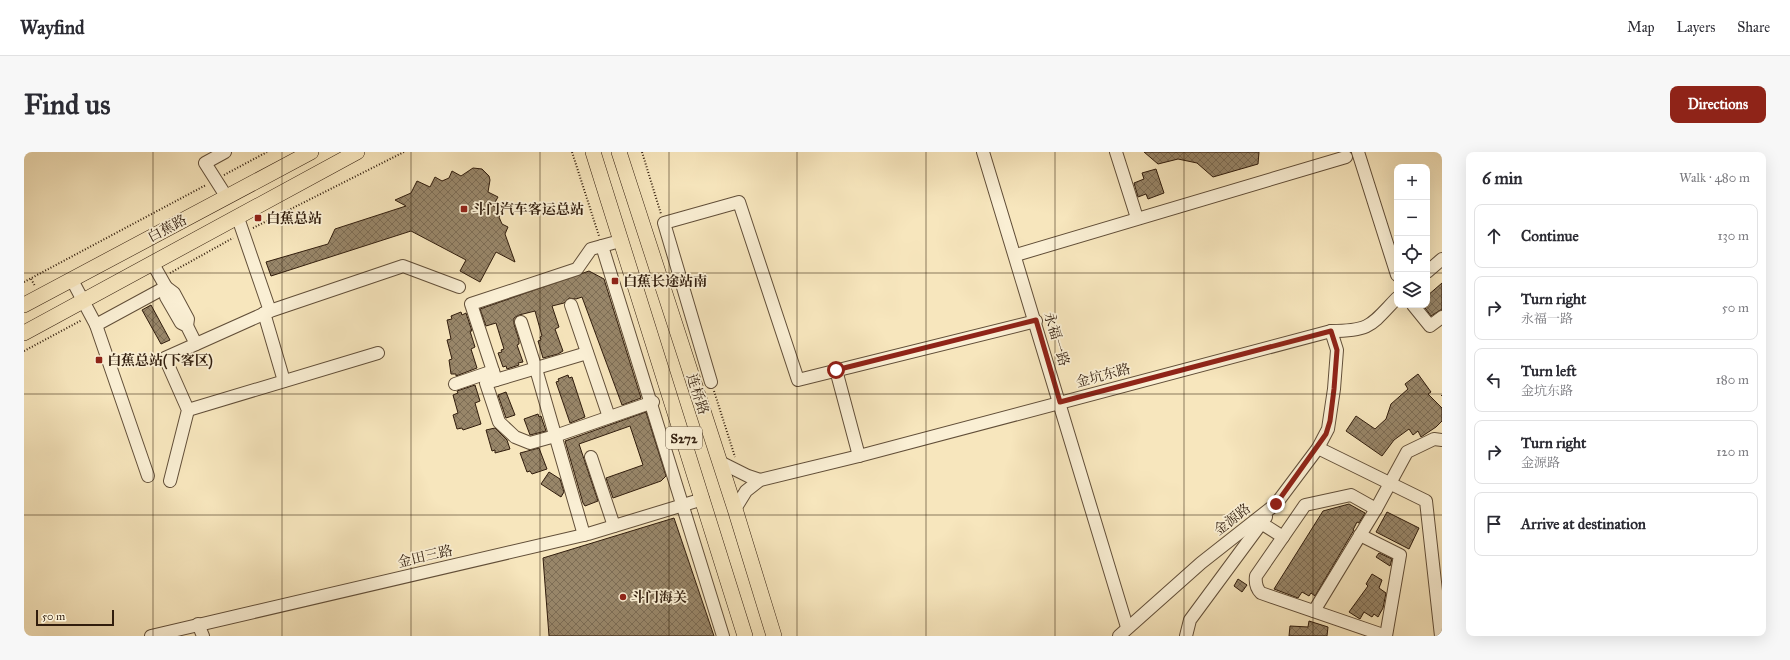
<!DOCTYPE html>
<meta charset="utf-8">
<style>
:root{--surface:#fff;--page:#f7f7f7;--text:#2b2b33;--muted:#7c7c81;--line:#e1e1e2;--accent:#8f2418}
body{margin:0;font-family:"IM FELL Great Primer","Noto Serif SC",serif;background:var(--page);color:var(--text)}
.controls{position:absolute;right:12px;top:12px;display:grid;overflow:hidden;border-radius:8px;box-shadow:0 4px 16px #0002}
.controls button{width:36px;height:36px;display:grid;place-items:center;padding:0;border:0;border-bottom:1px solid var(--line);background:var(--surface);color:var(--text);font:20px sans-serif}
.scale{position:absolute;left:12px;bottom:10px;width:78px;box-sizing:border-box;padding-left:4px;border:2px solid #311d0d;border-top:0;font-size:11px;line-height:14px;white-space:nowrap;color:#311d0d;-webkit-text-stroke:3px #faefd4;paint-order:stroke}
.stop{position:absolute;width:12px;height:12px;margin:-9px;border:3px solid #8f2418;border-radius:50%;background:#fff}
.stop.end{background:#8f2418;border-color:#fff;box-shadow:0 1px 4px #0008}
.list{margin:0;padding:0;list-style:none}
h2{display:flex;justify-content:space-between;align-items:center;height:52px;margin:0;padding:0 16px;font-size:17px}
h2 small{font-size:13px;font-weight:400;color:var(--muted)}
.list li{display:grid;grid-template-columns:26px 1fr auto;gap:12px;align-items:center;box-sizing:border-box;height:64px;margin:0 8px 8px;padding:0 8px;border:1px solid var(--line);border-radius:8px}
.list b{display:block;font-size:15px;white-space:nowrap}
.list p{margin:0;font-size:13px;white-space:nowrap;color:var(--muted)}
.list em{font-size:13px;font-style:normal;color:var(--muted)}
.icon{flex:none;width:22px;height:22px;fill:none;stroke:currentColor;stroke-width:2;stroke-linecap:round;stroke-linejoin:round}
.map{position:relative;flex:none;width:1418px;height:484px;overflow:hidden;border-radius:8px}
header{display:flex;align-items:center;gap:24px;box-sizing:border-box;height:56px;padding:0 20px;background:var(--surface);border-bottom:1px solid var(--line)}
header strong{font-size:19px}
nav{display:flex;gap:22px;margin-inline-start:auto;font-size:14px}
.intro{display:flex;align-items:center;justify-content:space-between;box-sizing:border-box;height:96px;padding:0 24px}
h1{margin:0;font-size:28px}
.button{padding:10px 18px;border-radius:8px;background:var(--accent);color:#fff;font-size:14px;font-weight:700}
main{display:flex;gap:24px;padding:0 24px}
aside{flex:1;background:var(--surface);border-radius:8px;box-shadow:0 4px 16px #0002}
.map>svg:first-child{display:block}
.building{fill:url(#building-cross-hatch);stroke:#311d0d}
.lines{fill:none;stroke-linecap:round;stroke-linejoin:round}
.minor-casing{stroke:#624f39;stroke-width:14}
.major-casing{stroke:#311d0d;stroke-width:16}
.path{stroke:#311d0d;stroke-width:2;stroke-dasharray:1 2;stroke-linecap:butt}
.minor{stroke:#faefd4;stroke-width:12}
.major{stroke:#f7e6bd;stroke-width:15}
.route{stroke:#8f2418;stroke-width:5}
.grid{fill:none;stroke:#311d0d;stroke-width:1;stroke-opacity:0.55}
.poi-dot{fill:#8f2418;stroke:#faefd4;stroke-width:1.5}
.labels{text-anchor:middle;stroke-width:3.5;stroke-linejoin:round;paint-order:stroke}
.shield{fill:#faefd4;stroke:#6d5c49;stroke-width:1}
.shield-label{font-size:13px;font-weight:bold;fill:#311d0d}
.poi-label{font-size:14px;font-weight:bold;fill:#311d0d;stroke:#faefd4;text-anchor:start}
.street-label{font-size:14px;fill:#311d0d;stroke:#faefd4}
</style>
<header>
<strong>Wayfind</strong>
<nav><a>Map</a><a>Layers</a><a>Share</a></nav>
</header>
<div class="intro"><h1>Find us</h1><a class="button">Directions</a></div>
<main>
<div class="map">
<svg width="1418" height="484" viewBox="0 0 1418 484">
<defs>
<pattern id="building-cross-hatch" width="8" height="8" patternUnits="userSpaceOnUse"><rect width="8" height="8" fill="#988669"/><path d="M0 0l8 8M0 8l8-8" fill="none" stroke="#7d6d55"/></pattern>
</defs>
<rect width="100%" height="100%" fill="#f7e6bd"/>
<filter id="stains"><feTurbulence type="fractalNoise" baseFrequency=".005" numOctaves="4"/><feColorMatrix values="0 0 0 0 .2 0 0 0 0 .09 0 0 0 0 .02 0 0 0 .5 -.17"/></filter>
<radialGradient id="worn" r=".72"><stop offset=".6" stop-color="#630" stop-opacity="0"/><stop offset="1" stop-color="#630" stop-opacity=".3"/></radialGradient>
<g class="building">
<path d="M1120,0H1235L1234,12L1189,25L1173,11L1154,7L1134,12Z"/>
<path d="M449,16L458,17L465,24L466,28L464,40L474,45L469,54L479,59L475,65L478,72L484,75L481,82L491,110L472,100L456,130L436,119L442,108L387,79L247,124L242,110L304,92L311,77L382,54L371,48L387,41L393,29L406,35L411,25L418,29L425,26L428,19L437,24Z"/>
<path d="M1132,17L1140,41L1124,47L1122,42L1114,45L1110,31L1120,27L1118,21Z"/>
<path d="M565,119L580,127L617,246L598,253L558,145L552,147L545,146L540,151L528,154L535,175L531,177L539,199L534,202L519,206L514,189L517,188L516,185L518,184L511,159L495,163L490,166V172L495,188V192L493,193L499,210L494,211L495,213L483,217L482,214L479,215L474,201L478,200L477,198L480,197L472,171L462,174L456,157Z"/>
<path d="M1418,131V157L1407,164L1399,153H1403V144Z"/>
<path d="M127,153L146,188L137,192L118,158Z"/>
<path d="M437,160L438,163L442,161L448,179H446L451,195L447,197L453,216L432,224V222H427L425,208L428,207L423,188L427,187L423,168L428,167L427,164Z"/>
<path d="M1394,222L1407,240L1404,242L1418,256V269L1412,275L1397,285L1394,279L1389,283L1385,277L1370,288L1358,304L1322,279L1332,264L1351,277L1362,267L1367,252L1384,237L1381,232Z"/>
<path d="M544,223L545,226L548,225L561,265L546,271L532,230L535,229L534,227Z"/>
<path d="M451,233L456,249L451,251L457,272L439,278L438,276L433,277L429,263L434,261L429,243L434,241L433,239Z"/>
<path d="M482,240L491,263L482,266L474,243Z"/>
<path d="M622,260L642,324L637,329L589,346L582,326L619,313L606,274L555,292L574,349L561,354L559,351L541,289Z"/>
<path d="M514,262L515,265L517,264L522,279L506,283L500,267Z"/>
<path d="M471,276L483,288L486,297L471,301V298L468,299L462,278Z"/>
<path d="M515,296L523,317L508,322L506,319L503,320L496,301Z"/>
<path d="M525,320L536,327L540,340L537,345L517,332Z"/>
<path d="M1325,352L1341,361L1335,371L1333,370L1329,378H1330L1291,444L1287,441L1285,444L1278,440L1274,446L1250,437L1299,359Z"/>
<path d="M1363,360L1395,376L1385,397L1352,380Z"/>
<path d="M650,366L690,484H525L519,406Z"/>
<path d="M1355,401L1368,407L1366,414L1352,405Z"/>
<path d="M1348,422L1358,428L1355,436L1362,441L1359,456L1354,465L1350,462L1348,465L1340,460L1336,467L1325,460L1344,434L1342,432Z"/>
<path d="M1214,427L1223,433L1218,440L1210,434Z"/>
<path d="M1285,469L1304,475L1303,484H1265L1266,474L1284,475Z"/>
</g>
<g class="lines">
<g class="minor-casing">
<g id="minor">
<path d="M201,0L181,11L202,44"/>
<path d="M959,0L1103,475"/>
<path d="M1092,0L1113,66"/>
<path d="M1334,0L1373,123"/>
<path d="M214,66L246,159"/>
<path d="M578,94L699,484"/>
<path d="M992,103L1322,5"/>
<path d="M129,112L142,135L150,141L164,167L163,174"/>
<path d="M1403,120L1418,107"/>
<path d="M48,128L72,173L124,324"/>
<path d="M142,135V145L157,171L163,174L172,192"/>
<path d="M547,153L585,265"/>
<path d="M1389,153L1406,174L1418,165"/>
<path d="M240,161L260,229"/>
<path d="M497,170L512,217L560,383"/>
<path d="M72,173L142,135"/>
<path d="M563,201L462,231L475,270L491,285L506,291L531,284L629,250"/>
<path d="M812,218L835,304"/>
<path d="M472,228L447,152L553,117L567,97L596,89"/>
<path d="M687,230L640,71L715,50L774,228L1012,169"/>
<path d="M431,232L469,219"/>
<path d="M164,258L354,201"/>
<path d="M1294,296L1402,349L1417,484"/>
<path d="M567,305L590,374"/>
<path d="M696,310L724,324L736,328"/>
<path d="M146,329L164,258L141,206L246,159L379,114L435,135"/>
<path d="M711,357L722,339L736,328L835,304L1307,179C1347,179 1347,173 1373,146"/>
<path d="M1352,357L1327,343L1281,353L1232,424C1231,431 1232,436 1237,441L1362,484"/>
<path d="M1237,371L1259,385"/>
<path d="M1336,383L1376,403L1362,484"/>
<path d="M1290,459L1352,357L1383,300L1410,287L1418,288"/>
<path d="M174,472L179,484"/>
<path d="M127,484L564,382L679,347"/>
<path d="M1095,484L1177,411L1252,352L1294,296L1304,277L1310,237L1313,198L1307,179"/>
<path d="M1162,484L1166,468L1242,365"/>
</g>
</g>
<g class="major-casing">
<g id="major">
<path d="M569,0L721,484"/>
<path d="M595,0L711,357L750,484"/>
<path d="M0,153L287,0"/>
<path d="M0,181L333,0"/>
</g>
</g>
<g class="path">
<path d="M548,0L575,84"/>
<path d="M618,0L637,62"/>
<path d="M200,23L243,0"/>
<path d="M229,76L380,0"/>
<path d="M146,121L209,86"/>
<path d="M7,127L11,134"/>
<path d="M0,130L182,33"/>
<path d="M0,199L58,168"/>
<path d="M690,239L711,305"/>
<path d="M1418,243V245"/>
</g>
<use href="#minor" class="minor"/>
<use href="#major" class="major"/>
</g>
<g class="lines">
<path class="route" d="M812,218L1012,168L1036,250L1307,179L1313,198L1310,237L1306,269L1302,282L1252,352"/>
</g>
<path class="grid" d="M129,0V484M258,0V484M387,0V484M516,0V484M645,0V484M773,0V484M902,0V484M1031,0V484M1160,0V484M1289,0V484M0,121H1373M1403,121H1418M0,242H1418M0,363H1418"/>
<g class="poi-dot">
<rect x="436" y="53" width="8" height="8" rx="2"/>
<rect x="230" y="62" width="8" height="8" rx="2"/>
<rect x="587" y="125" width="8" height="8" rx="2"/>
<rect x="71" y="204" width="8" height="8" rx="2"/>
<circle cx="599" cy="445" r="4"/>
</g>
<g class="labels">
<rect class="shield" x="642" y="275" width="36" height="22" rx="3"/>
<g class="shield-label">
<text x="660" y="291">S272</text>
</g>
<g class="poi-label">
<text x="448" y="62">斗门汽车客运总站</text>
<text x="242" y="71">白蕉总站</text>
<text x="599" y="134">白蕉长途站南</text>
<text x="83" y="213">白蕉总站(下客区)</text>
<text x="607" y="450">斗门海关</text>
</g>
<g class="street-label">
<text transform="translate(143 76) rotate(-28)" y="5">白蕉路</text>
<text transform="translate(1033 187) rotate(73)" y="5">永福一路</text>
<text transform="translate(1079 223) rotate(-15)" y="5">金坑东路</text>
<text transform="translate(674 242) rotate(72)" y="5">连桥路</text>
<text transform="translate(1208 367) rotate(-38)" y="5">金源路</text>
<text transform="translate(401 404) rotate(-13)" y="5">金田三路</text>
</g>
</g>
<rect width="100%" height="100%" filter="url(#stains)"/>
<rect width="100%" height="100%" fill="url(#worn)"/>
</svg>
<div class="controls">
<button>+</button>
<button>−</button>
<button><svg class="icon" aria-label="locate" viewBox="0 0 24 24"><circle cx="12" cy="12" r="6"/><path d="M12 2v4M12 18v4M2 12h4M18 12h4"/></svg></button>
<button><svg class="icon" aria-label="layers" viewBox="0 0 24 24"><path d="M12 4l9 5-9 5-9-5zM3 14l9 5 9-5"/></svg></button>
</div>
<div class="scale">50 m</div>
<div class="stop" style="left:812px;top:218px"></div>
<div class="stop end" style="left:1252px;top:352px"></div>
</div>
<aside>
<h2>6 min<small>Walk · 480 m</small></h2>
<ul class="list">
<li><svg class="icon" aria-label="ahead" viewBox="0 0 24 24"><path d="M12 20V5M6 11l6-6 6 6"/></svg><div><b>Continue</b></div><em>130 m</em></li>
<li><svg class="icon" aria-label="right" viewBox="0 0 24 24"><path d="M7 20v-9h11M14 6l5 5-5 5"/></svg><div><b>Turn right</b><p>永福一路</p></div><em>50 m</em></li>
<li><svg class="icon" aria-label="left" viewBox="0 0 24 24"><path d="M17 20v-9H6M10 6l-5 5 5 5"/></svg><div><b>Turn left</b><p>金坑东路</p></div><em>180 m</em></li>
<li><svg class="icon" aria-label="right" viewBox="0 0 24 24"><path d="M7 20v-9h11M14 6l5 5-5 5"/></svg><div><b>Turn right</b><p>金源路</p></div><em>120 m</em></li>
<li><svg class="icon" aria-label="arrive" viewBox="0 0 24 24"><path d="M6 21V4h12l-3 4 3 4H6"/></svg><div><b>Arrive at destination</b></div></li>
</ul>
</aside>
</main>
